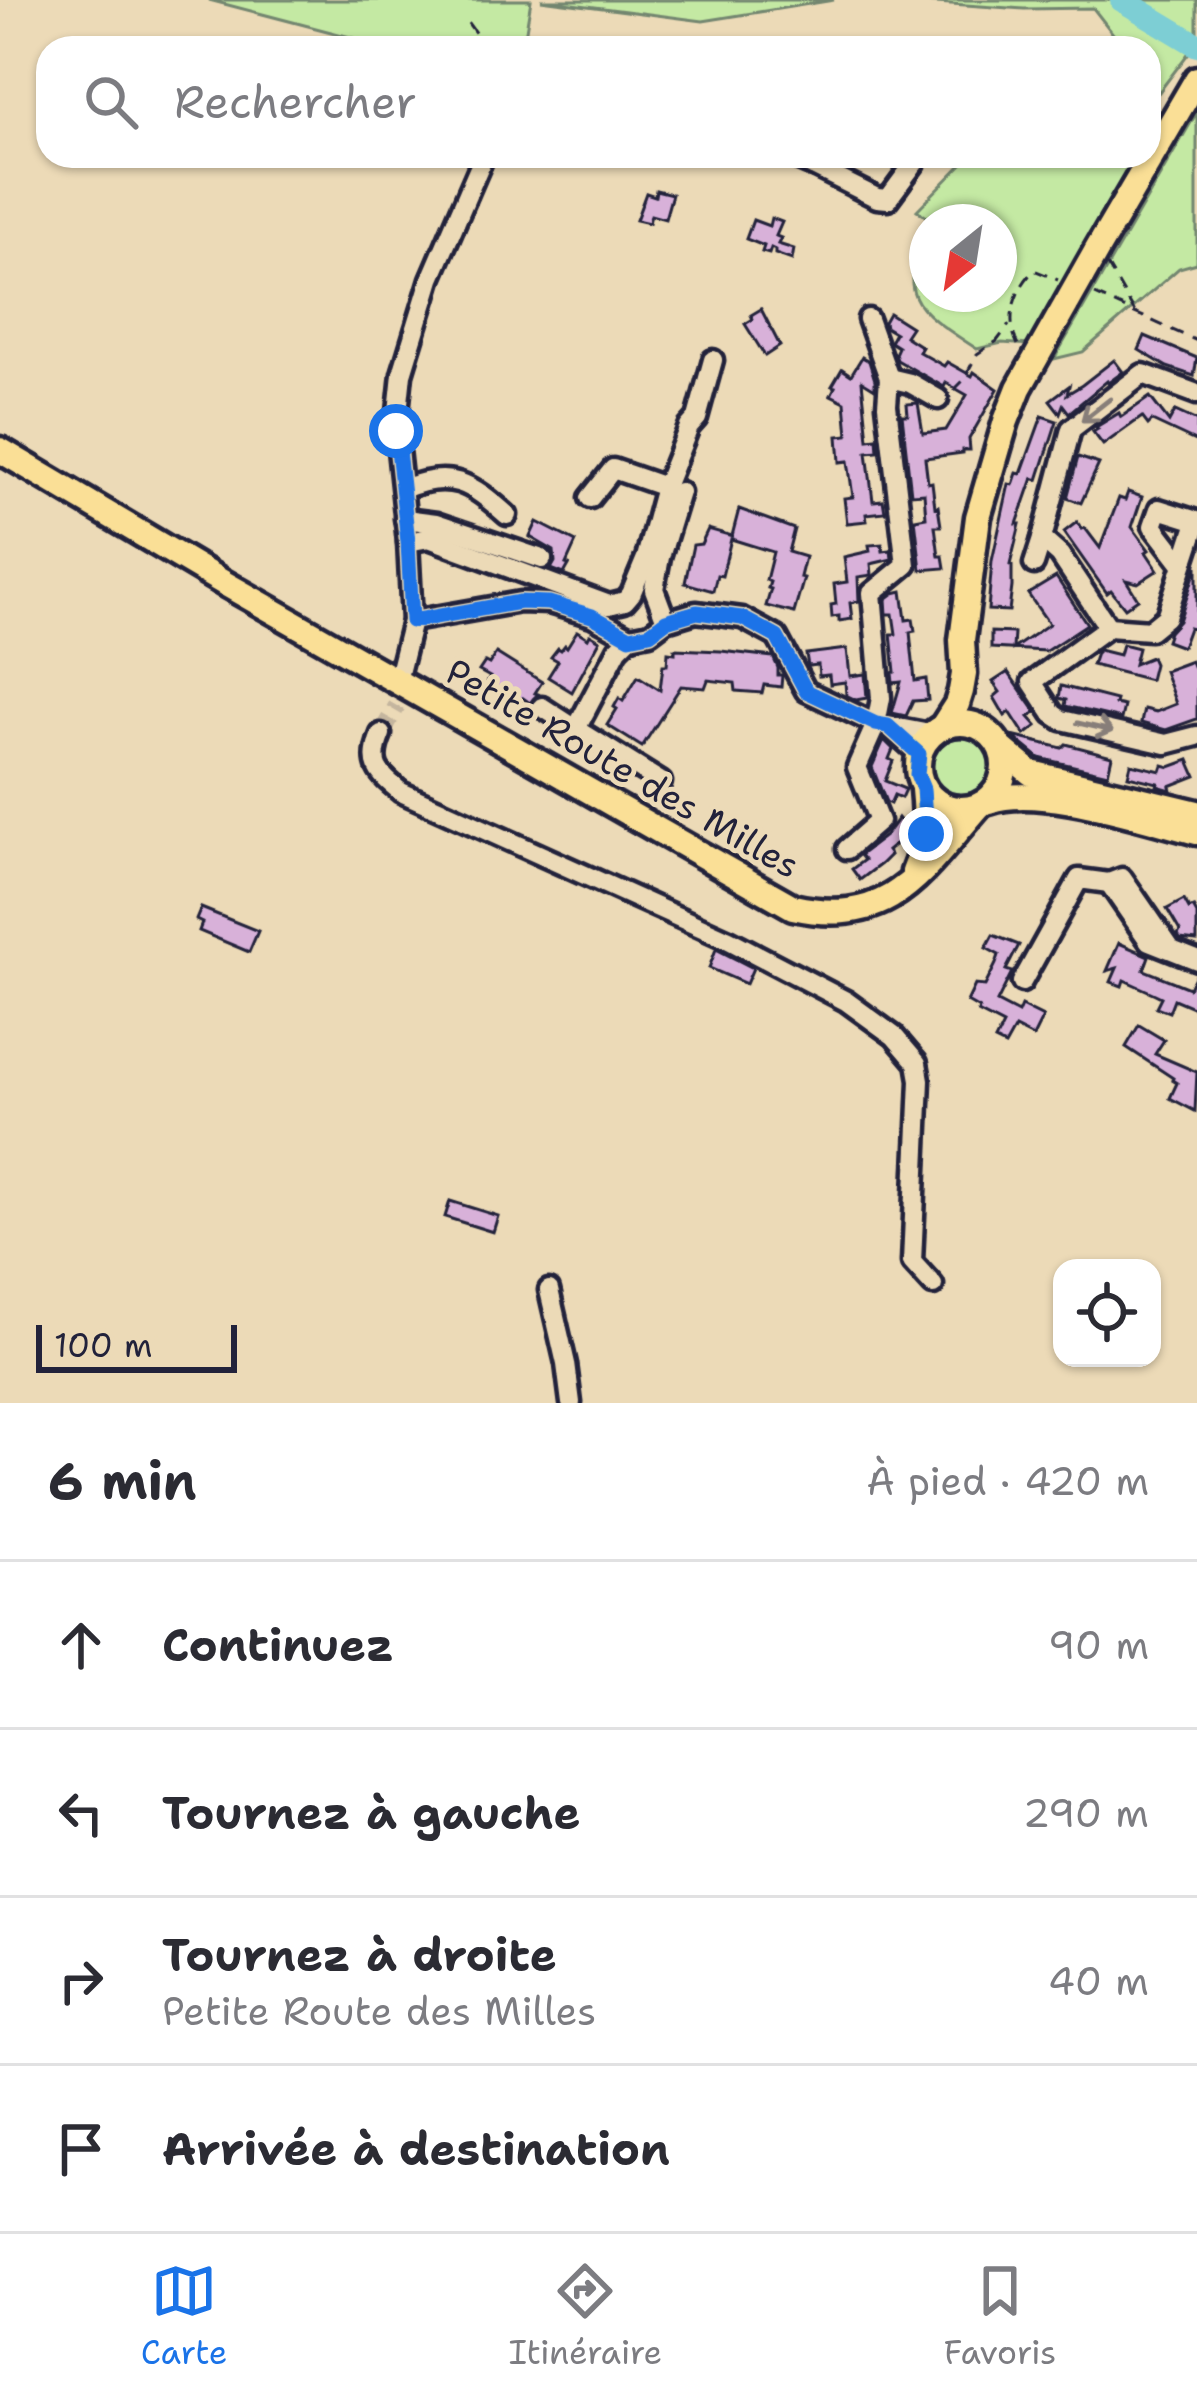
<!DOCTYPE html>
<html lang="fr">
<meta charset="utf-8">
<style>
:root{--surface:#fff;--page:#f7f7f7;--text:#2b2b33;--muted:#7c7c81;--line:#e1e1e2;--accent:#1a73e8}
body{margin:0;font-family:"Shantell Sans",sans-serif;background:var(--page);color:var(--text)}
.controls{position:absolute;right:36px;bottom:36px;display:grid;overflow:hidden;border-radius:24px;box-shadow:0 3px 9px #0004}
.controls button{width:108px;height:108px;display:grid;place-items:center;padding:0;border:0;border-bottom:3px solid var(--line);background:var(--surface);color:var(--text);font:60px sans-serif}
.compass{position:absolute;left:909px;top:204px;width:108px;height:108px;border-radius:50%;background:var(--surface);box-shadow:0 3px 9px #0004;rotate:210deg}
.scale{position:absolute;left:36px;bottom:30px;width:201px;box-sizing:border-box;padding-left:12px;border:6px solid #22223b;border-top:0;font-size:33px;line-height:42px;white-space:nowrap;color:#22223b;-webkit-text-stroke:9px #ecdab7;paint-order:stroke}
.stop{position:absolute;width:36px;height:36px;margin:-27px;border:9px solid #1a73e8;border-radius:50%;background:#fff}
.stop.end{background:#1a73e8;border-color:#fff;box-shadow:0 3px 12px #0008}
.list{margin:0;padding:0;list-style:none}
h2{display:flex;justify-content:space-between;align-items:center;height:156px;margin:0;padding:0 48px;font-size:51px}
h2 small{font-size:39px;font-weight:400;color:var(--muted)}
.list li{display:grid;grid-template-columns:78px 1fr auto;gap:36px;align-items:center;box-sizing:border-box;height:168px;padding:0 48px;border-top:3px solid var(--line)}
.list b{display:block;font-size:45px;white-space:nowrap}
.list p{margin:0;font-size:39px;white-space:nowrap;color:var(--muted)}
.list em{font-size:39px;font-style:normal;color:var(--muted)}
.icon{flex:none;width:66px;height:66px;fill:none;stroke:currentColor;stroke-width:2;stroke-linecap:round;stroke-linejoin:round}
.map{position:relative;flex:none;width:1197px;height:1403px;overflow:hidden}
.search{position:absolute;background:var(--surface);box-shadow:0 3px 9px #0004;left:36px;right:36px;top:36px;height:132px;display:flex;align-items:center;gap:30px;box-sizing:border-box;padding:0 42px;border-radius:36px;color:var(--muted);font-size:45px}
.sheet{height:828px;background:var(--surface)}
nav{display:flex;justify-content:space-around;align-items:center;box-sizing:border-box;height:168px;border-top:3px solid var(--line);background:var(--surface);font-size:33px;color:var(--muted)}
nav a{display:grid;justify-items:center;gap:6px}
nav .on{color:var(--accent)}
.map>svg:first-child{display:block}
.green{fill:#c4e9a3;stroke:#73866f;stroke-width:3;fill-rule:evenodd}
.lines{fill:none;stroke-linecap:round;stroke-linejoin:round}
.river{stroke:#7dced4;stroke-width:24}
.building{fill:#d8b1d9;stroke:#22223b;stroke-width:3}
.minor-tunnel{stroke:#c4b59e;stroke-width:18;stroke-dasharray:18 9;stroke-linecap:butt}
.minor-casing{stroke:#22223b;stroke-width:27}
.major-casing{stroke:#22223b;stroke-width:33}
.path{stroke:#22223b;stroke-width:3;stroke-dasharray:12 9;stroke-linecap:butt}
.minor{stroke:#ecdab7;stroke-width:18}
.major{stroke:#fadf96;stroke-width:24}
.oneway{stroke:#877e79}
.route{stroke:#1a73e8;stroke-width:15}
.labels{text-anchor:middle;stroke-width:10;stroke-linejoin:round;paint-order:stroke}
.street-label{font-size:36px;fill:#22223b;stroke:#ecdab7}
</style>
<div class="map">
<svg width="1197" height="1403" viewBox="0 0 1197 1403">
<rect width="100%" height="100%" fill="#ecdab7"/>
<filter id="ink" filterUnits="userSpaceOnUse"><feTurbulence type="fractalNoise" baseFrequency=".00833" numOctaves="2"/><feDisplacementMap in="SourceGraphic" scale="24" xChannelSelector="R" yChannelSelector="G"/><feConvolveMatrix kernelMatrix="1 2 1 2 8 2 1 2 1" color-interpolation-filters="sRGB"/></filter>
<g filter="url(#ink)">
<g class="green">
<path d="M209,0H531L523,48H392Z"/>
<path d="M541,0H834L703,21Z"/>
<path d="M892,0H1197V42L1159,92L1149,79V48H1124L1093,8L1024,9Z"/>
<path d="M1197,112V263L1179,268L1083,352L1054,359Z"/>
<path d="M970,156H1135L1029,345L1002,343L977,349C909,305 897,298 928,218L917,210ZM927,222H999V294H927Z"/>
<circle cx="960" cy="766" r="34"/>
</g>
<g class="lines">
<path class="river" d="M1122,0L1197,45"/>
</g>
<g class="building">
<path d="M656,190L672,194L665,219L651,215L649,223L636,220L646,193L655,196Z"/>
<path d="M771,218L782,222L776,236L781,238L778,244L794,249L792,260L775,254V250L771,248L769,254L762,252L764,246L746,239L753,220L769,226Z"/>
<path d="M761,309L780,346L765,356L745,324L753,319L751,315Z"/>
<path d="M889,313L911,327L905,336L922,347L919,352L944,366L947,362L972,376L974,372L998,389L969,439L970,450H963V453L925,458L928,483L932,482L935,507L938,506L941,526H935L939,556H943L945,568L921,570L915,519L926,517L924,493L911,494L902,415H908L907,404L918,403L923,433L946,430L967,395L946,383L944,387L897,360L895,354L898,347L890,342L895,333L885,327L884,322Z"/>
<path d="M1145,336L1197,358L1194,376L1167,367L1139,350Z"/>
<path d="M862,357L869,361L875,380V389L862,381L868,439L877,438L878,451L867,452L873,501L883,500L885,512L866,514L867,521L847,523L844,498L853,497L848,461L840,462L838,436L848,435L845,402L831,395L835,387L832,386L842,369L851,375Z"/>
<path d="M1114,360L1123,372L1108,383L1107,381L1069,413L1063,405L1060,413L1050,400L1069,386L1067,394L1082,385Z"/>
<path d="M1150,397L1169,422L1175,411L1197,421V442L1152,421L1148,425L1142,417L1103,445L1093,432L1098,429L1096,427L1119,413L1121,417Z"/>
<path d="M1042,416L1057,421L1038,480L1033,478L1017,524H1020L1010,565L1012,566V587L1009,611L988,610L992,561L1009,484L1013,485L1017,473L1021,474Z"/>
<path d="M1078,457L1099,464L1081,503L1067,498Z"/>
<path d="M1128,492L1142,497L1132,527L1149,550L1146,552L1158,570L1138,583L1126,580L1138,599L1125,608L1111,590L1107,593L1064,532L1077,522L1082,529L1085,528L1100,548L1119,498L1125,500Z"/>
<path d="M739,509L794,529L788,552L805,557L800,577L804,578L794,613L766,606L771,589L768,588L770,582L766,580L773,552L731,539L722,576L717,575L713,591L685,583L693,545L701,544L708,529L732,536Z"/>
<path d="M537,522L576,542L566,564L569,565L564,574L551,569L555,562L554,551L530,537Z"/>
<path d="M882,544L883,551L891,550L892,559L871,564L872,575L858,577L859,601L850,603L852,619L839,621V616L832,617L831,605L836,604L834,584L847,582L844,557L870,551L869,545Z"/>
<path d="M1197,566V630L1189,628L1182,647L1166,641L1169,632L1179,621Z"/>
<path d="M1056,577L1087,624L1046,651L991,648V632L1014,633L1013,649L1049,624L1028,594Z"/>
<path d="M902,591L906,620L913,619L915,631L910,632L915,681L926,679L928,700L913,701L906,716L892,713L901,682L893,683L892,673L895,672L891,634H896L893,614H887L886,599L894,593Z"/>
<path d="M577,631L588,638L590,634L600,640L572,692L548,677L558,661L551,657L558,648L561,650L565,645L567,647Z"/>
<path d="M1122,644L1138,648L1134,664L1151,657L1154,664L1150,680L1092,665L1096,653L1099,650L1119,655Z"/>
<path d="M675,649L721,651L773,657L778,668V675H782L781,687L764,685L762,693L736,691L735,683L708,680L705,688L681,686L642,747L607,725L617,709L614,707L619,698L623,701L638,676L660,690L663,665H667L668,652L675,653Z"/>
<path d="M847,649L850,676L865,674L867,698L856,700L846,695L845,682L830,684L829,675L819,676L818,665L808,666L806,654Z"/>
<path d="M496,653L542,682L535,693L538,694L530,703L523,698L520,704L487,683L490,677L479,671L485,662L489,664Z"/>
<path d="M1191,661L1197,676V719L1166,730L1141,723L1144,709L1156,712L1176,704L1164,671Z"/>
<path d="M1008,672L1036,712L1029,717L1037,726L1025,735L1010,712L1005,716L994,697L1000,692L993,682Z"/>
<path d="M1061,686L1116,700L1115,704L1124,706L1121,719L1065,706L1066,700L1059,698Z"/>
<path d="M1012,736L1062,748L1066,744L1112,756L1108,774L1039,758Z"/>
<path d="M884,740L893,749L889,759L893,761L885,781L905,789L901,798L894,795L890,804L886,802L872,767Z"/>
<path d="M1189,760L1196,776L1170,786L1171,790L1157,786L1158,783L1128,776L1131,764L1161,771L1163,765L1170,767Z"/>
<path d="M898,818L906,828L899,833L903,838L887,851L890,855L881,864L860,880L852,869L864,860L860,855L885,836Z"/>
<path d="M1184,900L1189,909L1193,907L1197,914V941L1180,939L1178,935L1180,931L1167,909Z"/>
<path d="M201,908L258,931L249,952L199,931L202,923L196,920Z"/>
<path d="M993,935L1019,945L1006,970L1012,972L997,1002L1018,1013L1021,1006L1043,1017L1033,1037L1015,1028L1005,1046L995,1041L1003,1025L978,1012L979,1009L967,1002L975,985L985,986L996,964L999,955L986,948Z"/>
<path d="M1119,943L1149,956L1144,970L1189,988L1197,973V1009L1174,999L1169,1012L1156,1007L1161,997L1155,994L1124,980L1122,986L1111,982L1117,968L1107,971Z"/>
<path d="M716,949L753,968L746,984L709,968Z"/>
<path d="M1139,1025L1164,1040L1155,1054L1197,1072L1195,1111L1170,1098L1177,1083L1172,1080L1173,1078L1126,1047Z"/>
<path d="M450,1201L498,1216L493,1232L445,1217Z"/>
</g>
<g class="lines">
<path class="minor-tunnel" d="M381,734L397,706"/>
<g class="minor-casing">
<g id="minor">
<path d="M790,156L813,166L823,156"/>
<path d="M813,166L877,198L888,199L916,161L915,156"/>
<path d="M889,378L910,383L938,399"/>
<path d="M1197,394L1143,374L1071,429L1042,539L1060,555L1108,627L1032,682L1053,714L1062,720L1166,744L1197,736"/>
<path d="M403,489C451,469 471,483 507,515"/>
<path d="M590,498L613,469L665,487"/>
<path d="M405,519L436,523L542,559"/>
<path d="M408,542L429,538L609,605L625,601L631,594L646,558L665,487L689,427L697,418L713,360"/>
<path d="M1034,564L1042,539"/>
<path d="M1182,564L1153,526L1159,509L1197,521"/>
<path d="M412,621L520,602L549,603L592,616L630,637L650,633L666,621L696,612L742,618L777,637L806,691L876,724L887,726"/>
<path d="M666,621L654,589L660,557L680,492"/>
<path d="M1108,627L1150,630L1166,617L1197,522"/>
<path d="M630,637L618,649L576,729L661,782"/>
<path d="M397,681L412,621L408,542L396,431L402,374L431,279L484,156"/>
<path d="M542,707L576,729"/>
<path d="M381,734C368,765 378,773 401,792L729,940L846,1001L894,1036L917,1063L920,1080L912,1262L933,1285"/>
<path d="M919,754L888,726L930,734"/>
<path d="M847,849L879,821L857,767L876,724L881,698L872,593L906,565L887,405L889,378L868,319"/>
<path d="M1171,949L1122,878L1109,883L1149,941L1197,960"/>
<path d="M1022,982L1079,879L1109,883"/>
<path d="M549,1290L566,1364L571,1403"/>
</g>
</g>
<g class="major-casing">
<g id="major">
<path d="M0,450L224,583L793,907C892,929 922,871 979,806"/>
<circle cx="961" cy="766" r="43"/>
<path d="M943,726L957,704L961,691L964,674L962,640L978,517L1006,421L1019,388L1098,248L1197,79"/>
<path d="M1001,748L1031,773L1197,813"/>
<path d="M989,801C1038,783 1144,819 1197,832"/>
<path d="M914,872C926,844 926,819 923,789"/>
</g>
</g>
<g class="path">
<path d="M468,23L486,48"/>
<path d="M1107,265L1136,314"/>
<path d="M1095,295L1197,341"/>
<path d="M1018,345C1005,319 1014,291 1034,270L1058,280"/>
<path d="M954,390L963,381L977,354L997,341L1009,325"/>
</g>
<use href="#minor" class="minor"/>
<use href="#major" class="major"/>
</g>
<defs><path id="oneway-shaft" d="M-6 0H5M1.5-3L5.5 0L1.5 3" fill="none" stroke-width="1.6" stroke-linecap="round" stroke-linejoin="round" transform="scale(3)"/></defs>
<g class="oneway">
<use href="#oneway-shaft" transform="translate(1096 410) rotate(142)"/>
<use href="#oneway-shaft" transform="translate(1095 727) rotate(13)"/>
</g>
</g>
<g class="lines" filter="url(#ink)">
<path class="route" d="M396,431L408,542L412,621L520,602L549,603L592,616L630,637L650,633L666,621L697,612L742,618L777,637L806,691L876,724L888,726L919,754L917,774L923,789L926,834"/>
</g>
<g class="labels">
<g class="street-label">
<text transform="translate(623 768) rotate(30)" y="13">Petite Route des Milles</text>
</g>
</g>
</svg>
<div class="controls">
<button><svg class="icon" aria-label="locate" viewBox="0 0 24 24"><circle cx="12" cy="12" r="6"/><path d="M12 2v4M12 18v4M2 12h4M18 12h4"/></svg></button>
</div>
<svg class="compass" viewBox="-18 -18 36 36"><path d="M0-13l5 13h-10z" fill="#e53935"/><path d="M0 13l5-13h-10z" fill="#7c7c81"/></svg>
<div class="scale">100 m</div>
<div class="stop" style="left:396px;top:431px"></div>
<div class="stop end" style="left:926px;top:834px"></div>
<div class="search"><svg class="icon" aria-label="search" viewBox="0 0 24 24"><circle cx="10" cy="10" r="6"/><path d="M15 15l6 6"/></svg>Rechercher</div>
</div>
<section class="sheet">
<h2>6 min<small>À pied · 420 m</small></h2>
<ul class="list">
<li><svg class="icon" aria-label="ahead" viewBox="0 0 24 24"><path d="M12 20V5M6 11l6-6 6 6"/></svg><div><b>Continuez</b></div><em>90 m</em></li>
<li><svg class="icon" aria-label="left" viewBox="0 0 24 24"><path d="M17 20v-9H6M10 6l-5 5 5 5"/></svg><div><b>Tournez à gauche</b></div><em>290 m</em></li>
<li><svg class="icon" aria-label="right" viewBox="0 0 24 24"><path d="M7 20v-9h11M14 6l5 5-5 5"/></svg><div><b>Tournez à droite</b><p>Petite Route des Milles</p></div><em>40 m</em></li>
<li><svg class="icon" aria-label="arrive" viewBox="0 0 24 24"><path d="M6 21V4h12l-3 4 3 4H6"/></svg><div><b>Arrivée à destination</b></div></li>
</ul>
</section>
<nav>
<a class="on"><svg class="icon" aria-label="map" viewBox="0 0 24 24"><path d="M3 6l6-2 6 2 6-2v14l-6 2-6-2-6 2zM9 4v14M15 6v14"/></svg>Carte</a>
<a><svg class="icon" aria-label="directions" viewBox="0 0 24 24"><path d="M12 3l9 9-9 9-9-9zM9 14v-3h6M13 9l2 2-2 2"/></svg>Itinéraire</a>
<a><svg class="icon" aria-label="saved" viewBox="0 0 24 24"><path d="M7 4h10v16l-5-4-5 4z"/></svg>Favoris</a>
</nav>
